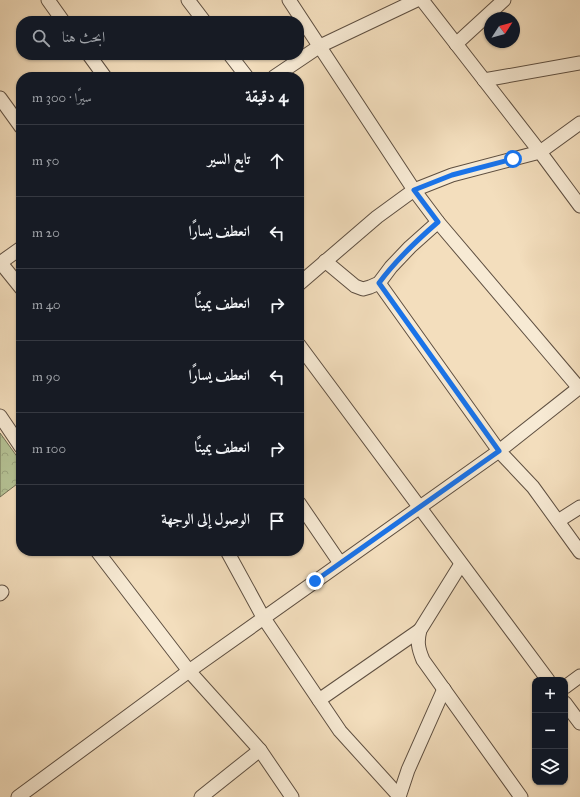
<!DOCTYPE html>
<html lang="ar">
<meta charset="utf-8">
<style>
:root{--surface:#171b24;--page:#20242c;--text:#f1f3f6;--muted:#9ea1a6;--line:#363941}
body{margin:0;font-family:"IM FELL Great Primer",Amiri,serif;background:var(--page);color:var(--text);direction:rtl}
.controls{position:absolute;right:12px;bottom:12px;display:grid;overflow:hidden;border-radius:8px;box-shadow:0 1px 3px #0004}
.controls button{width:36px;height:36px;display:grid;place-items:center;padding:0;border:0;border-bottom:1px solid var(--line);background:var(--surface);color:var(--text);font:20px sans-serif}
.compass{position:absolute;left:484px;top:12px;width:36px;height:36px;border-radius:50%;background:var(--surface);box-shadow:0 1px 3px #0004;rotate:54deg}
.stop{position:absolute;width:12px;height:12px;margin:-9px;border:3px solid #1a73e8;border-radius:50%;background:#fff}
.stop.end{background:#1a73e8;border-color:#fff;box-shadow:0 1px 4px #0008}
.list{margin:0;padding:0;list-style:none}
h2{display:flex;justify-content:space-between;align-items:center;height:52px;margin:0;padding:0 16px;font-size:17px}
h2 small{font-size:13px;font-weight:400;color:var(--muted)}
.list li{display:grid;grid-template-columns:26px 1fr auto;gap:12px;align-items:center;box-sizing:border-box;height:72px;padding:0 16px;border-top:1px solid var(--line)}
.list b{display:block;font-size:15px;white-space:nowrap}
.list em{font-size:13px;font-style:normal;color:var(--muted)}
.icon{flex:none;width:22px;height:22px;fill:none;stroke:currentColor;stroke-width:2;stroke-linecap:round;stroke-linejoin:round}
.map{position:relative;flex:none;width:580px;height:797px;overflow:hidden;direction:ltr}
.search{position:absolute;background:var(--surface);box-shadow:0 1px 3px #0004;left:16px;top:16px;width:288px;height:44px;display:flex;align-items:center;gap:10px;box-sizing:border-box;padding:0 14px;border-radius:16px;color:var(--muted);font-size:15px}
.panel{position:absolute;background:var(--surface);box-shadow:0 1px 3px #0004;left:16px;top:72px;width:288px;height:484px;border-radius:16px;direction:rtl}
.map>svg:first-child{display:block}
.park{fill:url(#park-crowns);stroke:#717056}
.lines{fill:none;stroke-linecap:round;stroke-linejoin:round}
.minor-casing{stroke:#5e4f41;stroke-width:15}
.minor{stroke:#f7ead4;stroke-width:13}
.route{stroke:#1a73e8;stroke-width:5}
</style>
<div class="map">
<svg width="580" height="797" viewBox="0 0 580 797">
<defs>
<pattern id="park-crowns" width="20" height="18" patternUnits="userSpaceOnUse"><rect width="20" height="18" fill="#b5c295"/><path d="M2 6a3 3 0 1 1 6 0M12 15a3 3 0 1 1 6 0" fill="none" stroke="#9ca680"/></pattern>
</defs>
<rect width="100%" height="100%" fill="#f3debd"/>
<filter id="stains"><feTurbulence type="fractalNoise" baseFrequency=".005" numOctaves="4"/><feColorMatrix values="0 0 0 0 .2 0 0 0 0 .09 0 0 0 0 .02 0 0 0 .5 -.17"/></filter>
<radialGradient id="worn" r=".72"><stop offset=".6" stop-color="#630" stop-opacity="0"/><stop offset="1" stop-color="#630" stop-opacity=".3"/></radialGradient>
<path class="park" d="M0,433L21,462V481L0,497Z"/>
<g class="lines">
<g class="minor-casing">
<g id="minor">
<path d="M48,0L63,21"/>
<path d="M188,0L204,21"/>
<path d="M289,0L414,190L438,222L579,388"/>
<path d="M422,0L540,152L580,206"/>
<path d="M456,44L504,0"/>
<path d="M89,55L105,77"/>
<path d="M230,55L247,77"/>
<path d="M274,77L320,46L417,0"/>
<path d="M484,80L580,63"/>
<path d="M0,98L21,127"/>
<path d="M325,261L355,286L363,289L370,287L379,283L391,267L410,247L438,222"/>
<path d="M0,262L21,288"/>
<path d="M0,263L21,248"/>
<path d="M379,283L499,451L533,487L580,552"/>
<path d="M299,284L377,217L414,190L452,175L540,152L580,123"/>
<path d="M299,345L548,680"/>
<path d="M0,416L21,447"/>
<path d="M299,503L340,563"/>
<path d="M558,521L580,507"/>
<path d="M97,551L189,671L260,750L292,797"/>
<path d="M227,551L263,617L319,700L340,731L399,796"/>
<path d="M461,564L420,630C417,642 418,648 423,660L521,797"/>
<path d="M0,594L2,592"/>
<path d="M565,687L580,676"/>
<path d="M319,700L420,630"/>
<path d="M565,703L580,723"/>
<path d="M18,797L189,671L499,451L580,387"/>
<path d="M201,797L260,750"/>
<path d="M399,797L408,770L444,689"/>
</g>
</g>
<use href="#minor" class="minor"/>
</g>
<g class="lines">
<path class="route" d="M315,581L499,451L379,283C396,260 416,241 438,222L414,190L452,175L513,159"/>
</g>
<rect width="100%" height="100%" filter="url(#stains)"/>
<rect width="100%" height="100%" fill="url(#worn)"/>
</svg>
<div class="controls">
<button>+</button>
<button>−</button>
<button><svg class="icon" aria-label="layers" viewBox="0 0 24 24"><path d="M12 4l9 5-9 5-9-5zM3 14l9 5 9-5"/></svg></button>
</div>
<svg class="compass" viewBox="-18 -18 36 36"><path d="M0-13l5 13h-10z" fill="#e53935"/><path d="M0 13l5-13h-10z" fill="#9ea1a6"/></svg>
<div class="stop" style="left:513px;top:159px"></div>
<div class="stop end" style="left:315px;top:581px"></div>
<div class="search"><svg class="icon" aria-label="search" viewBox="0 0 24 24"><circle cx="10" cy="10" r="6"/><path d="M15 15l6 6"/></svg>ابحث هنا</div>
<section class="panel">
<h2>4 دقيقة<small>سيرًا · 300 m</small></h2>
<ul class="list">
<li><svg class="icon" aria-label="ahead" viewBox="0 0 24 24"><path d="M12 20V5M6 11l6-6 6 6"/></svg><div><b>تابع السير</b></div><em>50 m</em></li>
<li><svg class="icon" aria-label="left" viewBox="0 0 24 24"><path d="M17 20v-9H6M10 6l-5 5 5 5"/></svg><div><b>انعطف يسارًا</b></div><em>20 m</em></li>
<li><svg class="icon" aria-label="right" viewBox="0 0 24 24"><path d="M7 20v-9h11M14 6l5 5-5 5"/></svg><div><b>انعطف يمينًا</b></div><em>40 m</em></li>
<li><svg class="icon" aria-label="left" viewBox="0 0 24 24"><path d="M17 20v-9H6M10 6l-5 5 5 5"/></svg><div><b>انعطف يسارًا</b></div><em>90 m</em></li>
<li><svg class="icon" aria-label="right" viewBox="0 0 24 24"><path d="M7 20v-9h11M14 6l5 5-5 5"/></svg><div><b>انعطف يمينًا</b></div><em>100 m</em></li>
<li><svg class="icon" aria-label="arrive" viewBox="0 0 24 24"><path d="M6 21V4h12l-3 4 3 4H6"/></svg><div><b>الوصول إلى الوجهة</b></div></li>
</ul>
</section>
</div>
